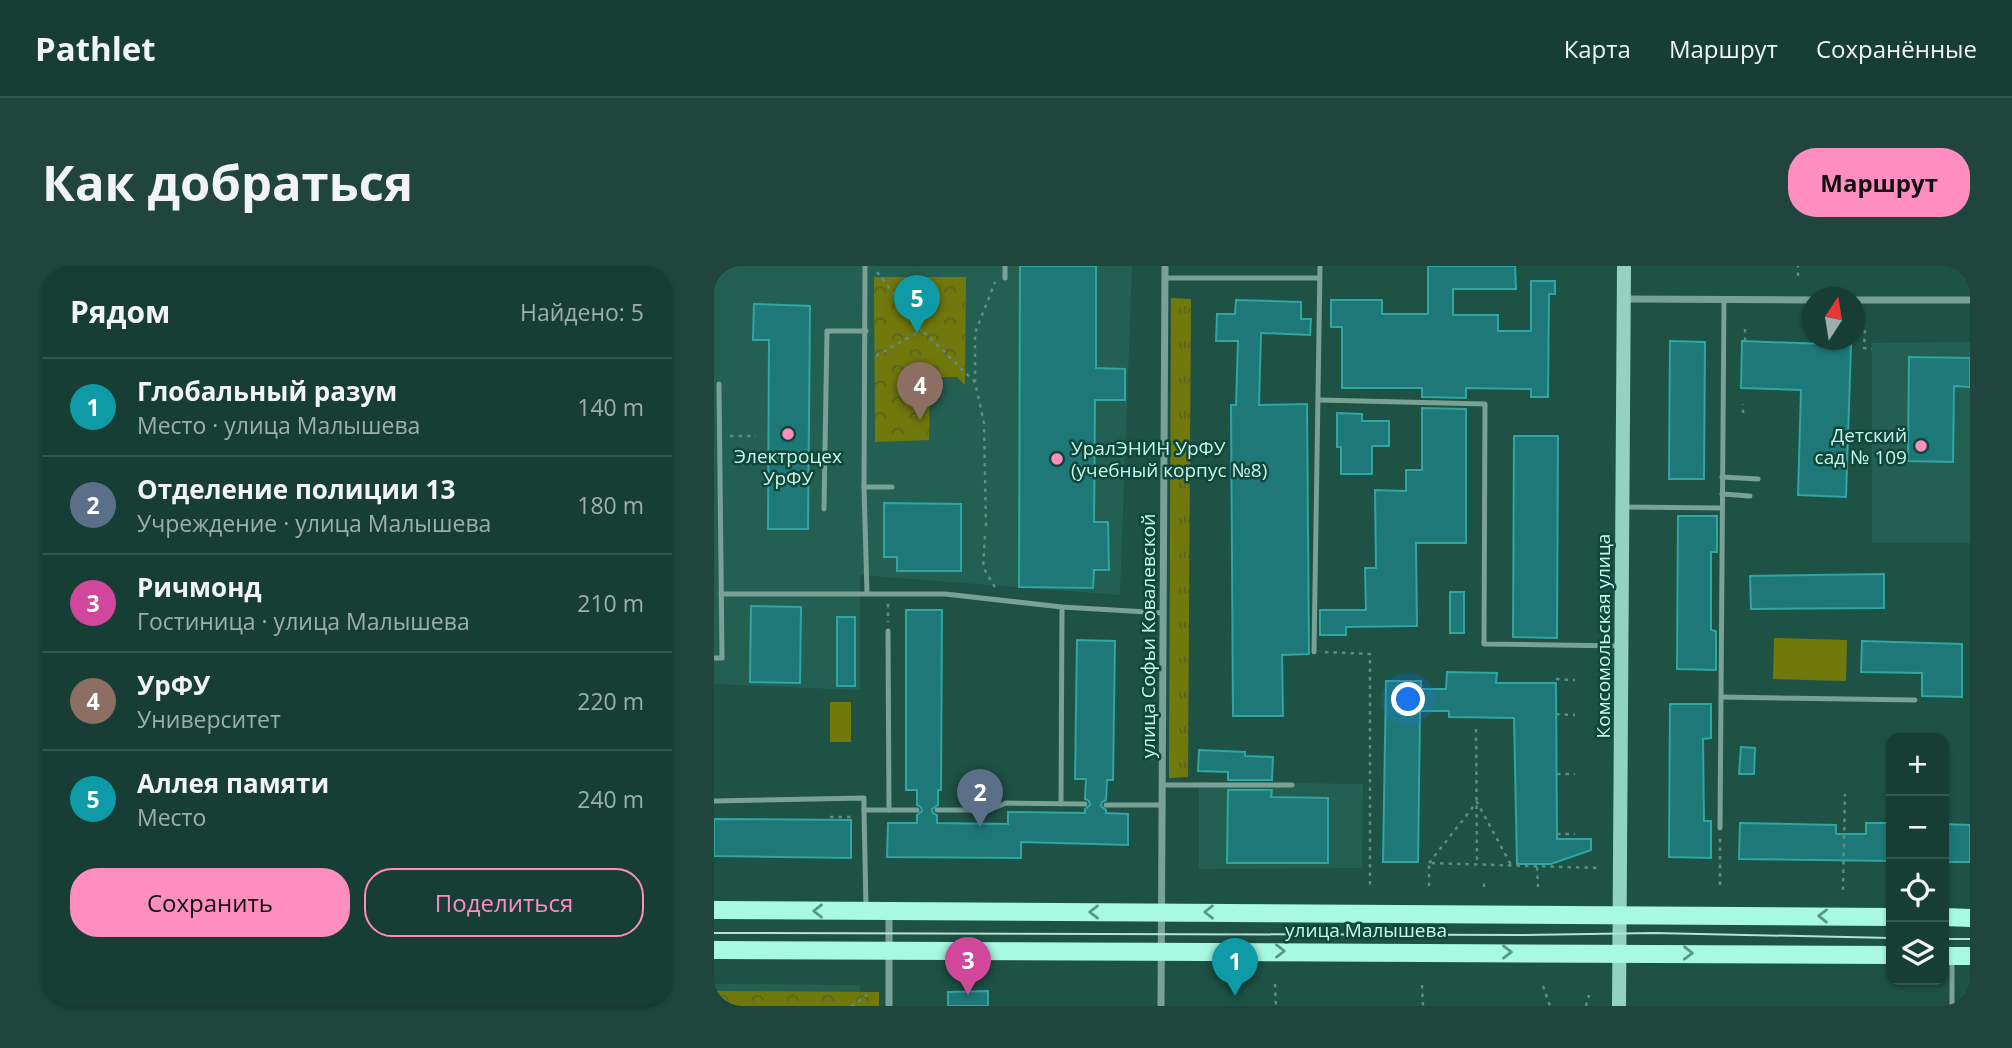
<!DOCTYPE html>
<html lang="ru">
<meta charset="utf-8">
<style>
:root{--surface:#163e34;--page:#1f453c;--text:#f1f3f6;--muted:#9eaeac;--line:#35574f;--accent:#fe8ebd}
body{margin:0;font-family:"Open Sans",sans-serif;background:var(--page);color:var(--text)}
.controls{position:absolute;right:21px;bottom:21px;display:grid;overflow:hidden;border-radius:14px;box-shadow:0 2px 5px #0004}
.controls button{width:63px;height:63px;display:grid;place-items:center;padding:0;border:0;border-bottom:2px solid var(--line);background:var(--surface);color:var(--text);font:35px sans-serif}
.compass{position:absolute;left:1088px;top:21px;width:63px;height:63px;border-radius:50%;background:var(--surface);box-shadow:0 2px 5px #0004;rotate:12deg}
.you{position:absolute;left:695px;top:434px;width:24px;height:24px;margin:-18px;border:5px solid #fff;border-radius:50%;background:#1a73e8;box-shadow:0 0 0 10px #1a73e833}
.badge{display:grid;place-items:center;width:46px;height:46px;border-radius:50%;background:var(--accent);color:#fff;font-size:23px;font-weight:700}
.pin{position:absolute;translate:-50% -58px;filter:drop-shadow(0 2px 4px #0008)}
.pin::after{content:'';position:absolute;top:37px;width:24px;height:21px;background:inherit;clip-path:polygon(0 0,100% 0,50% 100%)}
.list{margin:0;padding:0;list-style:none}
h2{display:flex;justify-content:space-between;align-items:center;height:91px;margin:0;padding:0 28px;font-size:30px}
h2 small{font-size:23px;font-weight:400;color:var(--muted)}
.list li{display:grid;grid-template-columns:46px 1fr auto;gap:21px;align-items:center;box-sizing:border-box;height:98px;padding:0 28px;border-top:2px solid var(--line)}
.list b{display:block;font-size:26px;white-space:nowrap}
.list p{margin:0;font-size:23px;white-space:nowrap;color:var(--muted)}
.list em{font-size:23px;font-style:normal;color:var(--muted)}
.actions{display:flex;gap:14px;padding:21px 28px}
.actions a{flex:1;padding:16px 0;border:2px solid var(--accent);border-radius:28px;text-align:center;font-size:24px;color:var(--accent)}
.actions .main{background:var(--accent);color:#111}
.icon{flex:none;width:38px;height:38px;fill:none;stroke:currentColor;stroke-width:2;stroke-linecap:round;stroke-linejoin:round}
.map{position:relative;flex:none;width:1256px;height:740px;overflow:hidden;border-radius:28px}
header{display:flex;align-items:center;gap:42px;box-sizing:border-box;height:98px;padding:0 35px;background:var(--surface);border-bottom:2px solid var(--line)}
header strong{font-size:33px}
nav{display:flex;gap:38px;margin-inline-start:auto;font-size:24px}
.intro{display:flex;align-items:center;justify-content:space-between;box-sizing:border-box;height:168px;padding:0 42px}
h1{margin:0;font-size:49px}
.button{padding:18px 32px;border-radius:28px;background:var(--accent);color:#111;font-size:24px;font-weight:700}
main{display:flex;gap:42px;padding:0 42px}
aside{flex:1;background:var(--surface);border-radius:28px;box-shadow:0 2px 5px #0004}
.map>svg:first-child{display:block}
.built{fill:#246051}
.grass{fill:url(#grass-tufts)}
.park{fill:url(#park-crowns)}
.garden{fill:#71790d}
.building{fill:#1f7878;stroke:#2fa5a4;stroke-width:2}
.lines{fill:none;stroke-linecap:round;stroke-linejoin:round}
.path{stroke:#5d8f81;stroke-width:2.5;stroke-dasharray:3.5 5;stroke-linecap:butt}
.service{stroke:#7aa195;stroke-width:5}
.minor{stroke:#7aa195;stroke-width:7}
.secondary{stroke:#94d2c0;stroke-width:14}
.primary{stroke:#a8f9e1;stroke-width:18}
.tram{stroke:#b5e3d5;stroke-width:2}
.oneway{stroke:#549785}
.poi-dot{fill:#fe8ebd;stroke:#0f473a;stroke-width:2.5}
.labels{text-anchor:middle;stroke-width:5;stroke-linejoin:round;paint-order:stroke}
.poi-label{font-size:19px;fill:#caf7e9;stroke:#0f473a;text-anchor:end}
.street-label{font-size:19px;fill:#caf7e9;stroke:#0f473a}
</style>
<header>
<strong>Pathlet</strong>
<nav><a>Карта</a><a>Маршрут</a><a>Сохранённые</a></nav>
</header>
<div class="intro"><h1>Как добраться</h1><a class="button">Маршрут</a></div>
<main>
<aside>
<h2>Рядом<small>Найдено: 5</small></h2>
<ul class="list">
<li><span class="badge" style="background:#0f9aa8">1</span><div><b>Глобальный разум</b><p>Место · улица Малышева</p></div><em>140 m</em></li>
<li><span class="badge" style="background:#5c6f8a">2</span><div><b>Отделение полиции 13</b><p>Учреждение · улица Малышева</p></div><em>180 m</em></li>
<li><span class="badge" style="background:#d1479c">3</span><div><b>Ричмонд</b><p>Гостиница · улица Малышева</p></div><em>210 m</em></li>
<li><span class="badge" style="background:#8d6e63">4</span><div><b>УрФУ</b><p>Университет</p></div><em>220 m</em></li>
<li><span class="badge" style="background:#0f9aa8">5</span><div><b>Аллея памяти</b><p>Место</p></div><em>240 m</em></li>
</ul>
<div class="actions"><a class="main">Сохранить</a><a>Поделиться</a></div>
</aside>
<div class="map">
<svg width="1256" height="740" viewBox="0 0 1256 740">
<defs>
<pattern id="grass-tufts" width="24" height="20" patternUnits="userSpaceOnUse" patternTransform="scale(1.75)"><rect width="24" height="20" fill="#71790d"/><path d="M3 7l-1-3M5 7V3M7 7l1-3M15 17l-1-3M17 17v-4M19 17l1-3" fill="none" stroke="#5a6427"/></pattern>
<pattern id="park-crowns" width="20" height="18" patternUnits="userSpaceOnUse" patternTransform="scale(1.75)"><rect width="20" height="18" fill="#71790d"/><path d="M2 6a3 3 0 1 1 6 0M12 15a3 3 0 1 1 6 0" fill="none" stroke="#5a6427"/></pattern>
</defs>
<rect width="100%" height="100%" fill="#1d5245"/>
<g class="built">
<path d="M0,0H418L406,329L146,309V424L0,418Z"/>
<path d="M1256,76V277H1158V77Z"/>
<path d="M485,516L649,518L648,602L485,603Z"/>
<path d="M0,718L146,719L145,740H0Z"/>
</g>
<path class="grass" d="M457,32L477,33L474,511L455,512Z"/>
<g class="park">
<path d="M160,11H252L251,119L243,111H216L215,174L161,176Z"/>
<path d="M0,725L165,726V740H0Z"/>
</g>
<g class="garden">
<path d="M1060,372L1133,374L1132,415L1059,413Z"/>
<rect x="116" y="436" width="21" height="40"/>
</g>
<g class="building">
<path d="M306,0H382V102L411,103V134H381L380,256H394L395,304H380L379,322L305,321Z"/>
<path d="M714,0H801L802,23H739V49H784V65H817V15H841V28H835L834,131H817V123L752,122V132L708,131V122H628V61H617V34H668V48H714Z"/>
<path d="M522,34L587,36V53H597L596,69L547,67L545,139L593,138L595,388L568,389L569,450H519L517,139H522L524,75H502L503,48H521Z"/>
<path d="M40,38L96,40L94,263H54L55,74H39Z"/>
<path d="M956,75L991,76L990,213H955Z"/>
<path d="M1028,75L1137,79L1132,231L1084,229L1087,124L1027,122Z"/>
<path d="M1195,91L1256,92V121L1240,120L1239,196L1194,195Z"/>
<path d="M708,142L752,143V277H702L703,360L632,361V369H606V344H652L651,302H662L661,224L692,225V204H708Z"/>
<path d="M623,147L648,148V155H675V180H658V208H627V181H623Z"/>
<path d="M800,170H844L843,372L799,371Z"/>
<path d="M170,237L247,238V305H183V291H170Z"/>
<path d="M964,250H1003V286H997V364L1002,365V404L963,403Z"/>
<path d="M1170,308V342L1037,343L1036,310Z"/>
<rect x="736" y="326" width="14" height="41"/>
<path d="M37,340L87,341L86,417L36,416Z"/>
<path d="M192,344H228L227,524H224V539L218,543L219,547L223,549V557L294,558V546L371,547V543L376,539L375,535L371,533L372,513H361L363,374L401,375L399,514H393L392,534L388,536L387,540L392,544V547L414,548V579L307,576V592L173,591L174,557H203V549L208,545L207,541L203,539V524H192Z"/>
<rect x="123" y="351" width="18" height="69"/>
<path d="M1148,375L1248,378V431L1208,430V407L1147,406Z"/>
<path d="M733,406L783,407L782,417H842L843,573H877V584L837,598H803L800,452L735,451V445H706L704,596H669L672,415H707V423H732Z"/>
<path d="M956,438H997V472L989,473L990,555H997V592L955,591Z"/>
<path d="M1027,481L1041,482L1040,508H1025Z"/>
<path d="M485,484L531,486V490L559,491L558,514H514V506L484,505Z"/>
<path d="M514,524H558L557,531L614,532V597H513Z"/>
<path d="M0,553L137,554V592L0,590Z"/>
<path d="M1026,557L1122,559V568H1152V557H1177V595L1025,593Z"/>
<path d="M1230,558L1256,559V596H1230Z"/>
<path d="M274,725V740H234V726Z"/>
</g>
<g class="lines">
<g class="path">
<path d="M163,6L208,64L261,116"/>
<path d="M1084,10V0"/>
<path d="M1151,64L1150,82L1158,83"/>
<path d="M1031,75V63"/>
<path d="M162,90L208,64"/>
<path d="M1029,147V138"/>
<path d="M16,170H42"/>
<path d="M272,260L270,157L261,116V67L281,16"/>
<path d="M271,270L269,301L282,323"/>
<path d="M174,338V356"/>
<path d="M611,386L656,388V619"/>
<path d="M842,413L861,414"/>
<path d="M842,448L861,449"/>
<path d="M762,463L763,596"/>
<path d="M843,508H861"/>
<path d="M116,551H141"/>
<path d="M843,568H861"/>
<path d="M1006,573V622"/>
<path d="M715,597L763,536L797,599"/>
<path d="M823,601L824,621"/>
<path d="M715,620V597L884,602"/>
<path d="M770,621V615"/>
<path d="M1129,624L1131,528"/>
<path d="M561,718L562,740"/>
<path d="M708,719L709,740"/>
<path d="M829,720L836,740"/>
<path d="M137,740L153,729"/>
<path d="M872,740L875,729"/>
</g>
<g class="service">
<path d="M151,0L150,221L153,327"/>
<path d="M291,0V12"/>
<path d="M451,12H605"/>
<path d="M605,134L771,138L770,378L907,380"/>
<path d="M1008,211L1044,213"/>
<path d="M150,221H178"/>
<path d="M1008,228L1036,230"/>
<path d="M909,241L1008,242"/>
<path d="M110,243L113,65H152"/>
<path d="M7,328H231L348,341L450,347"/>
<path d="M600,386L606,0"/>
<path d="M0,392H8L5,118"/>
<path d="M1007,431L1201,434"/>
<path d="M449,519H578"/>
<path d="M0,535L150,532V544"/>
<path d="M347,538L348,341"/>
<path d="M392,539H449"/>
<path d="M175,544H203"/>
<path d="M223,544H275L292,537L371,538"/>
<path d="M1006,562L1010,33"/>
<path d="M152,642L150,544H175L174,365"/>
<path d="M1238,740V693"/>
</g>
<g class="minor">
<path d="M910,33L1098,34"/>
<path d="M1140,34H1256"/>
<path d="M175,646V740"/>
<path d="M447,740L451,0"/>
</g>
<path class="secondary" d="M905,740L910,0"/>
<g class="primary">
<path d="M0,644L1177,651"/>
<path d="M1230,651L1256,652"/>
<path d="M0,684L1177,689"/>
<path d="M1230,690H1256"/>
</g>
<g class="tram">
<path d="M0,667L809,669L940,667L1177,672"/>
<path d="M1230,673H1256"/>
</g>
</g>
<defs><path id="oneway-chevron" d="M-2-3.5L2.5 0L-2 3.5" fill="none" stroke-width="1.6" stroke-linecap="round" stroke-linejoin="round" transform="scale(1.75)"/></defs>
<g class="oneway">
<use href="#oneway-chevron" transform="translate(104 645) rotate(-180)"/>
<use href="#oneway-chevron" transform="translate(380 646) rotate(-180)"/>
<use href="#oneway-chevron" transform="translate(495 646) rotate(180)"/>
<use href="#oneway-chevron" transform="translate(1109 650) rotate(-179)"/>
<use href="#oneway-chevron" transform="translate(566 685)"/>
<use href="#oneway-chevron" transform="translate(793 686)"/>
<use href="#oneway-chevron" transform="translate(974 687) rotate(1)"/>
</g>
<g class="poi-dot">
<circle cx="74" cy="168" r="7"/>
<circle cx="1207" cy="180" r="7"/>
<circle cx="343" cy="193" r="7"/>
</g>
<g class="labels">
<g class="poi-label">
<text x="1193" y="176">Детский<tspan x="1193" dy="22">сад № 109</tspan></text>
<text x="357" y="189" text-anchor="start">УралЭНИН УрФУ<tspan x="357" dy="22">(учебный корпус №8)</tspan></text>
<text x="74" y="197" text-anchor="middle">Электроцех<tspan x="74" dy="22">УрФУ</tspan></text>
</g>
<g class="street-label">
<text transform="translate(434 370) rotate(-90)" y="7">улица Софьи Ковалевской</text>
<text transform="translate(889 370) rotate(-90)" y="7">Комсомольская улица</text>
<text x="652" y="671">улица Малышева</text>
</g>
</g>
</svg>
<div class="controls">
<button>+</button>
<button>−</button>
<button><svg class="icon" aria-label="locate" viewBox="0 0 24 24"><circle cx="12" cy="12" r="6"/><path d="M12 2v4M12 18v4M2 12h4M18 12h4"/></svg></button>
<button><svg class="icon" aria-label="layers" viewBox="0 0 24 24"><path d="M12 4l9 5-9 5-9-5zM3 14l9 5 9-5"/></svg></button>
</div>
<svg class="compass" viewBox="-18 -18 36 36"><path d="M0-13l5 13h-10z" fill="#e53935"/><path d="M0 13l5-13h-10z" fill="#9eaeac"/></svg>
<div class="you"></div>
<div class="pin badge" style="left:521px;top:730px;background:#0f9aa8">1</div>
<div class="pin badge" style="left:266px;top:561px;background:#5c6f8a">2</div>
<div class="pin badge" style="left:254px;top:729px;background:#d1479c">3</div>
<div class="pin badge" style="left:206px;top:154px;background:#8d6e63">4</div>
<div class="pin badge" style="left:203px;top:67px;background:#0f9aa8">5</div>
</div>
</main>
